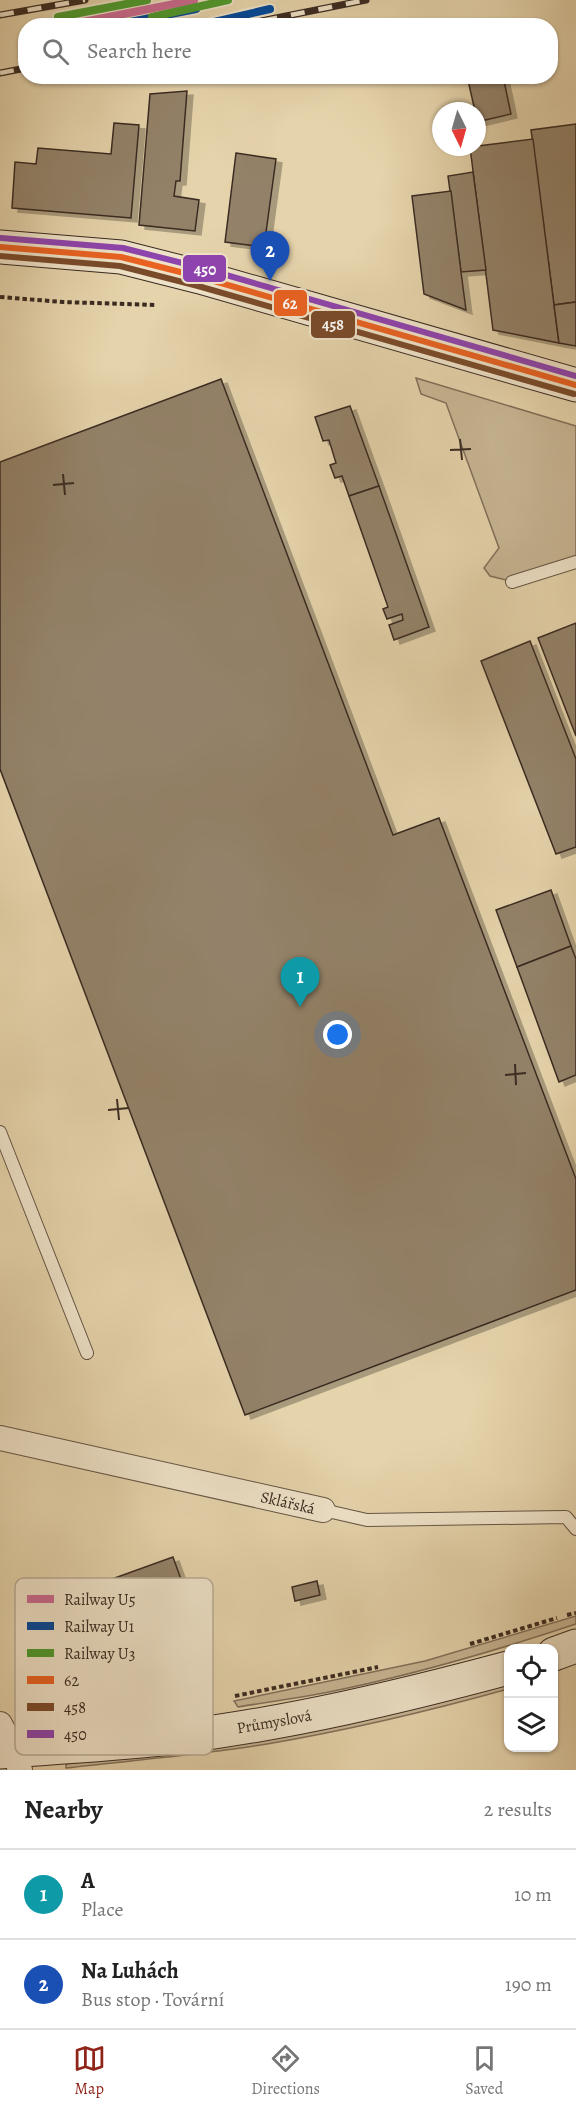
<!DOCTYPE html>
<meta charset="utf-8">
<style>
:root{--surface:#fff;--page:#f2f2f2;--text:#222;--muted:#767676;--line:#e0e0e0;--accent:#8f2418}
body{margin:0;font-family:Alegreya,serif;background:var(--page);color:var(--text)}
.controls{position:absolute;right:18px;bottom:18px;display:grid;overflow:hidden;border-radius:12px;box-shadow:0 2px 4px #0004}
.controls button{width:54px;height:54px;display:grid;place-items:center;padding:0;border:0;border-bottom:2px solid var(--line);background:var(--surface);color:var(--text);font:30px sans-serif}
.compass{position:absolute;left:432px;top:102px;width:54px;height:54px;border-radius:50%;background:var(--surface);box-shadow:0 2px 4px #0004;rotate:175deg}
.you{position:absolute;left:338px;top:1035px;width:21px;height:21px;margin:-15px;border:4px solid #fff;border-radius:50%;background:#1a73e8;box-shadow:0 0 0 9px #1a73e833}
.badge{display:grid;place-items:center;width:39px;height:39px;border-radius:50%;background:var(--accent);color:#fff;font-size:20px;font-weight:700}
.pin{position:absolute;translate:-50% -50px;filter:drop-shadow(0 2px 3px #0008)}
.pin::after{content:'';position:absolute;top:32px;width:21px;height:18px;background:inherit;clip-path:polygon(0 0,100% 0,50% 100%)}
.list{margin:0;padding:0;list-style:none}
h2{display:flex;justify-content:space-between;align-items:center;height:78px;margin:0;padding:0 24px;font-size:26px}
h2 small{font-size:20px;font-weight:400;color:var(--muted)}
.list li{display:grid;grid-template-columns:39px 1fr auto;gap:18px;align-items:center;box-sizing:border-box;height:90px;padding:0 24px;border-top:2px solid var(--line)}
.list b{display:block;font-size:22px;white-space:nowrap}
.list p{margin:0;font-size:20px;white-space:nowrap;color:var(--muted)}
.list em{font-size:20px;font-style:normal;color:var(--muted)}
.icon{flex:none;width:33px;height:33px;fill:none;stroke:currentColor;stroke-width:2;stroke-linecap:round;stroke-linejoin:round}
.map{position:relative;flex:none;width:576px;height:1770px;overflow:hidden}
.search{position:absolute;background:var(--surface);box-shadow:0 2px 4px #0004;left:18px;right:18px;top:18px;height:66px;display:flex;align-items:center;gap:15px;box-sizing:border-box;padding:0 21px;border-radius:24px;color:var(--muted);font-size:22px}
.sheet{height:258px;background:var(--surface)}
nav{display:flex;justify-content:space-around;align-items:center;box-sizing:border-box;height:84px;border-top:2px solid var(--line);background:var(--surface);font-size:16px;color:var(--muted)}
nav a{display:grid;justify-items:center;gap:3px}
nav .on{color:var(--accent)}
.map>svg:first-child{display:block}
.green{fill:#c8b694;stroke:#81705b;stroke-width:1.5}
.building{fill:#938269;stroke:#3a2b22;stroke-width:1.5;filter:url(#shadow)}
.lines{fill:none;stroke-linecap:round;stroke-linejoin:round}
.lane-casing{stroke:#655544;stroke-width:14}
.street-casing{stroke:#655544;stroke-width:26}
.secondary-casing{stroke:#3a2b22;stroke-width:35}
.path{stroke:#3a2b22;stroke-width:4;stroke-dasharray:4.5 3;stroke-linecap:butt}
.lane{stroke:#eee2c8;stroke-width:12}
.street{stroke:#eee2c8;stroke-width:24}
.secondary{stroke:#eee2c8;stroke-width:33}
.rail-casing{stroke:#3a2b22;stroke-width:7}
.rail{stroke:#eee2c8;stroke-width:4.5;stroke-dasharray:14;stroke-linecap:butt}
.bus-1-casing{stroke:#eee2c8;stroke-width:10}
.bus-2-casing{stroke:#eee2c8;stroke-width:10}
.bus-3-casing{stroke:#eee2c8;stroke-width:10}
.bus-1{stroke:#e96222;stroke-width:6}
.bus-2{stroke:#7a4b2a;stroke-width:6}
.bus-3{stroke:#8e44ad;stroke-width:6}
.rail-1-casing{stroke:#eee2c8;stroke-width:12}
.rail-2-casing{stroke:#eee2c8;stroke-width:12}
.rail-3-casing{stroke:#eee2c8;stroke-width:12}
.rail-1{stroke:#cb6a92;stroke-width:8}
.rail-2{stroke:#00479a;stroke-width:8}
.rail-3{stroke:#4d9b2e;stroke-width:8}
.ticks{fill:none;stroke:#3a2b22;stroke-width:2}
.labels{text-anchor:middle;stroke-width:4.5;stroke-linejoin:round;paint-order:stroke}
.street-label{font-size:16px;fill:#3a2b22;stroke:#eee2c8}
.key{fill:#eee2c8;stroke:#b8ab96;stroke-width:1.5}
.key-label{font-size:16px;fill:#3a2b22}
.line-badge{stroke:#eee2c8;stroke-width:2}
.badge-label{font-size:16px;text-anchor:middle;font-weight:bold;fill:#fff}
</style>
<div class="map">
<svg width="576" height="1770" viewBox="0 0 576 1770">
<defs>
<filter id="shadow"><feDropShadow dx="6" dy="4" stdDeviation="0" flood-color="#0004"/></filter>
</defs>
<rect width="100%" height="100%" fill="#e5d3ab"/>
<filter id="stains"><feTurbulence type="fractalNoise" baseFrequency=".00333" numOctaves="4"/><feColorMatrix values="0 0 0 0 .2 0 0 0 0 .09 0 0 0 0 .02 0 0 0 .5 -.17"/></filter>
<radialGradient id="worn" r=".72"><stop offset=".6" stop-color="#630" stop-opacity="0"/><stop offset="1" stop-color="#630" stop-opacity=".3"/></radialGradient>
<g class="green">
<path d="M416,378L576,426V557L506,580L490,576L484,568L499,548L446,403L421,394Z"/>
<path d="M576,1616V1624C495,1651 413,1675 329,1692C299,1698 268,1702 238,1707L234,1701L425,1661Z"/>
<path d="M508,1681V1689C429,1711 349,1730 267,1744C201,1755 133,1760 66,1768V1764L182,1749Z"/>
</g>
<g class="building">
<path d="M467,76H503L511,114L477,122V111H475Z"/>
<path d="M187,91L180,181H176L174,196L199,200L195,231L139,225L150,94Z"/>
<path d="M114,123L139,125L131,218L12,208L15,162L36,164L38,148L111,154Z"/>
<path d="M576,124V302L554,305L531,130Z"/>
<path d="M533,139L554,305L559,343L493,330L470,147Z"/>
<path d="M236,153L276,159L264,247L225,242Z"/>
<path d="M473,172L486,270L461,272L448,176Z"/>
<path d="M451,191L461,272L466,310L424,294L412,196Z"/>
<path d="M576,302V346L559,343L554,305Z"/>
<path d="M221,379L393,835L439,818L576,1179V1290L245,1415L0,769V462Z"/>
<path d="M350,406L379,486L349,496L342,476L335,478L330,465L336,463L329,440L323,441L315,417Z"/>
<path d="M379,486L429,627L394,640L389,625L403,620L402,614L387,619L383,609L388,607L349,496Z"/>
<path d="M576,623V736L538,638Z"/>
<path d="M530,641L576,759V847L556,854L481,661Z"/>
<path d="M551,890L571,946L517,967L496,910Z"/>
<path d="M571,946L576,959V1075L559,1082L517,967Z"/>
<path d="M173,1557L187,1596L50,1644L37,1606Z"/>
<path d="M317,1581L320,1595L295,1601L292,1587Z"/>
</g>
<g class="lines">
<g class="lane-casing">
<g id="lane">
<path d="M512,582L576,562"/>
<path d="M0,1132L87,1353"/>
<path d="M323,1510L367,1520L566,1517L576,1529"/>
</g>
</g>
<g class="street-casing">
<g id="street">
<path d="M0,1438L323,1510"/>
<path d="M0,1724L14,1751L20,1770"/>
</g>
</g>
<g class="secondary-casing">
<g id="secondary">
<path d="M0,247L121,257L200,277L576,385"/>
<path d="M554,1654L576,1646"/>
<path d="M0,1752C59,1747 119,1744 178,1737C290,1723 400,1697 508,1668"/>
</g>
</g>
<g class="path">
<path d="M0,297L63,302L155,305"/>
<path d="M567,1615L576,1613"/>
<path d="M470,1644L557,1618"/>
<path d="M235,1696L378,1667"/>
</g>
<use href="#lane" class="lane"/>
<use href="#street" class="street"/>
<use href="#secondary" class="secondary"/>
<g class="rail-casing">
<g id="rail">
<path d="M0,15L85,0"/>
<path d="M236,26L366,0"/>
<path d="M0,73L26,68"/>
</g>
</g>
<use href="#rail" class="rail"/>
<g class="bus-1-casing">
<path id="bus-1" d="M0,247L121,257L200,277L576,385"/>
</g>
<g class="bus-2-casing">
<path id="bus-2" d="M0,256L120,266L198,286L574,394"/>
</g>
<g class="bus-3-casing">
<path id="bus-3" d="M1,238L123,248L202,268L576,376"/>
</g>
<use href="#bus-1" class="bus-1"/>
<use href="#bus-2" class="bus-2"/>
<use href="#bus-3" class="bus-3"/>
<g class="rail-1-casing">
<path id="rail-1" d="M63,26L194,0"/>
</g>
<g class="rail-2-casing">
<g id="rail-2">
<path d="M110,26L196,9"/>
<path d="M197,26L270,9"/>
</g>
</g>
<g class="rail-3-casing">
<g id="rail-3">
<path d="M58,17L147,0"/>
<path d="M152,17L228,0"/>
</g>
</g>
<use href="#rail-1" class="rail-1"/>
<use href="#rail-2" class="rail-2"/>
<use href="#rail-3" class="rail-3"/>
</g>
<path class="ticks" d="M460,439L462,460M450,450L471,449M63,474L65,495M53,485L74,483M515,1064L516,1085M505,1075L526,1073M117,1099L119,1120M108,1110L129,1108"/>
<g class="labels">
<g class="street-label">
<text transform="translate(288 1502) rotate(13)" y="6">Sklářská</text>
<text transform="translate(274 1721) rotate(-10)" y="6">Průmyslová</text>
</g>
</g>
<rect x="15" y="1578" width="198" height="177" rx="9" class="key"/>
<rect x="27" y="1595" width="27" height="8" fill="#cb6a92"/>
<rect x="27" y="1622" width="27" height="8" fill="#00479a"/>
<rect x="27" y="1649" width="27" height="8" fill="#4d9b2e"/>
<rect x="27" y="1676" width="27" height="8" fill="#e96222"/>
<rect x="27" y="1703" width="27" height="8" fill="#7a4b2a"/>
<rect x="27" y="1730" width="27" height="8" fill="#8e44ad"/>
<g class="key-label">
<text x="64" y="1605">Railway U5</text>
<text x="64" y="1632">Railway U1</text>
<text x="64" y="1659">Railway U3</text>
<text x="64" y="1686">62</text>
<text x="64" y="1713">458</text>
<text x="64" y="1740">450</text>
</g>
<g class="line-badge">
<rect x="182" y="254" width="45" height="29" rx="6" fill="#8e44ad"/>
<rect x="273" y="289" width="35" height="28" rx="6" fill="#e96222"/>
<rect x="310" y="310" width="46" height="29" rx="6" fill="#7a4b2a"/>
</g>
<g class="badge-label">
<text x="205" y="275">450</text>
<text x="290" y="309">62</text>
<text x="333" y="330">458</text>
</g>
<rect width="100%" height="100%" filter="url(#stains)"/>
<rect width="100%" height="100%" fill="url(#worn)"/>
</svg>
<div class="controls">
<button><svg class="icon" aria-label="locate" viewBox="0 0 24 24"><circle cx="12" cy="12" r="6"/><path d="M12 2v4M12 18v4M2 12h4M18 12h4"/></svg></button>
<button><svg class="icon" aria-label="layers" viewBox="0 0 24 24"><path d="M12 4l9 5-9 5-9-5zM3 14l9 5 9-5"/></svg></button>
</div>
<svg class="compass" viewBox="-18 -18 36 36"><path d="M0-13l5 13h-10z" fill="#e53935"/><path d="M0 13l5-13h-10z" fill="#767676"/></svg>
<div class="you"></div>
<div class="pin badge" style="left:300px;top:1007px;background:#0f9aa8">1</div>
<div class="pin badge" style="left:270px;top:281px;background:#1a4fb4">2</div>
<div class="search"><svg class="icon" aria-label="search" viewBox="0 0 24 24"><circle cx="10" cy="10" r="6"/><path d="M15 15l6 6"/></svg>Search here</div>
</div>
<section class="sheet">
<h2>Nearby<small>2 results</small></h2>
<ul class="list">
<li><span class="badge" style="background:#0f9aa8">1</span><div><b>A</b><p>Place</p></div><em>10 m</em></li>
<li><span class="badge" style="background:#1a4fb4">2</span><div><b>Na Luhách</b><p>Bus stop · Tovární</p></div><em>190 m</em></li>
</ul>
</section>
<nav>
<a class="on"><svg class="icon" aria-label="map" viewBox="0 0 24 24"><path d="M3 6l6-2 6 2 6-2v14l-6 2-6-2-6 2zM9 4v14M15 6v14"/></svg>Map</a>
<a><svg class="icon" aria-label="directions" viewBox="0 0 24 24"><path d="M12 3l9 9-9 9-9-9zM9 14v-3h6M13 9l2 2-2 2"/></svg>Directions</a>
<a><svg class="icon" aria-label="saved" viewBox="0 0 24 24"><path d="M7 4h10v16l-5-4-5 4z"/></svg>Saved</a>
</nav>
